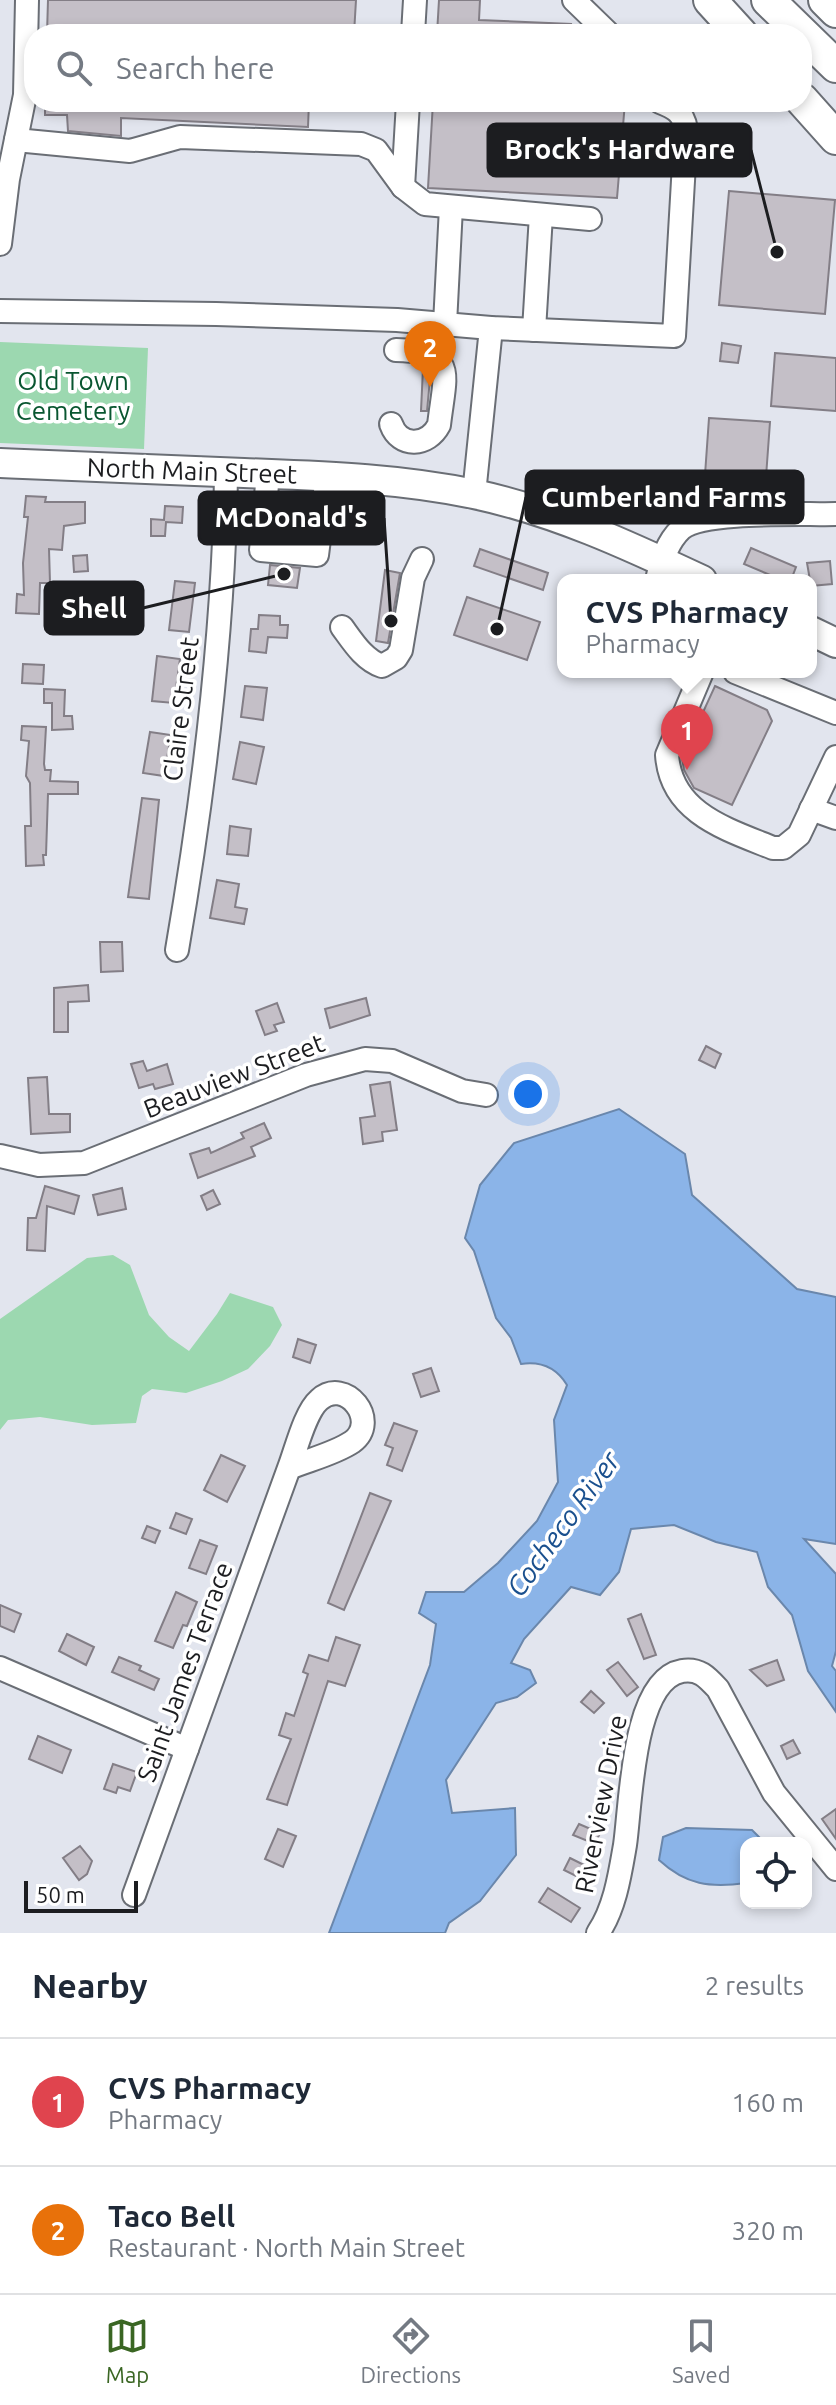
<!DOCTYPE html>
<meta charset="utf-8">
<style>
:root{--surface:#fff;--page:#f2f2f3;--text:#1f2937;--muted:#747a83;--line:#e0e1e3;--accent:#3a6623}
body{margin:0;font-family:Ubuntu,sans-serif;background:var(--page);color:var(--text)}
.controls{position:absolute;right:24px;bottom:24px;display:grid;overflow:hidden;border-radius:16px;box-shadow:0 4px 12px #0003}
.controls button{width:72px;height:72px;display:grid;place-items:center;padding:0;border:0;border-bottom:2px solid var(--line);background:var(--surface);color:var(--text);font:40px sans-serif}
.scale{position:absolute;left:24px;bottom:20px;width:114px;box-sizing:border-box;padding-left:8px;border:4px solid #1c1d20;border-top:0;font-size:22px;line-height:28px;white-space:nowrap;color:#1c1d20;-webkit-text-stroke:6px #fff;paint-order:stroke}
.you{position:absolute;left:528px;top:1094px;width:28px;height:28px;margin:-20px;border:6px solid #fff;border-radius:50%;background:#1a73e8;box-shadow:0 0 0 12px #1a73e833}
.badge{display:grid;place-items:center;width:52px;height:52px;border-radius:50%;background:var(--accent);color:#fff;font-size:26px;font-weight:700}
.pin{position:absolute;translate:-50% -66px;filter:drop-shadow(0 2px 4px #0008)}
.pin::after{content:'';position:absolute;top:42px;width:28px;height:24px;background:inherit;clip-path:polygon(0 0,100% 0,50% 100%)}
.popup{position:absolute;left:557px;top:574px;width:260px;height:104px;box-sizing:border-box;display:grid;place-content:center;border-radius:16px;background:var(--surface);filter:drop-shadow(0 2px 6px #0005);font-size:26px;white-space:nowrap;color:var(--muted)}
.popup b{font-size:30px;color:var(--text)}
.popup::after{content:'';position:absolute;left:50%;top:100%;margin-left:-16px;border:16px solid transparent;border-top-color:var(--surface)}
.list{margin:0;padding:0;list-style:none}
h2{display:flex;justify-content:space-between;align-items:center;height:104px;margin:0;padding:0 32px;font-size:34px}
h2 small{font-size:26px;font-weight:400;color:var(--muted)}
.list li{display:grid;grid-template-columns:52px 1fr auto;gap:24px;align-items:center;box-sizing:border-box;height:128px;padding:0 32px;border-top:2px solid var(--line)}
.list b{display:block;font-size:30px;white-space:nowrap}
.list p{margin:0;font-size:26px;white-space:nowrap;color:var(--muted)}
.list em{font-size:26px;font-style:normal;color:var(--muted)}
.icon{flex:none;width:44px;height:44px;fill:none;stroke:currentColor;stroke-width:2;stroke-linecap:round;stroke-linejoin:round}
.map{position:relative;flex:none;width:836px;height:1933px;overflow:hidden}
.search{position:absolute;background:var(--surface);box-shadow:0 4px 12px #0003;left:24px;right:24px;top:24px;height:88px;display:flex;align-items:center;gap:20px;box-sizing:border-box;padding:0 28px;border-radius:32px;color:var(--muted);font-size:30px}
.sheet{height:360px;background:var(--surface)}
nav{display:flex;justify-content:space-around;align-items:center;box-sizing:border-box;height:112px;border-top:2px solid var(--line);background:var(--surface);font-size:22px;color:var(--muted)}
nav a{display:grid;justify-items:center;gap:4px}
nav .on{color:var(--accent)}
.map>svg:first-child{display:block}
.green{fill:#9cd8b0}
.water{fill:#8bb4e8;stroke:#6a87ac;stroke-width:2}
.building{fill:#c4bfc7;stroke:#837e86;stroke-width:2}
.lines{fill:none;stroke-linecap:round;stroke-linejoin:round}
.minor-casing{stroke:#6a6e75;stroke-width:26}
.major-casing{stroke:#6a6e75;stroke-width:32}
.highway-casing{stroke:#6a6e75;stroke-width:36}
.minor{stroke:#fff;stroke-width:22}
.major{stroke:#fff;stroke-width:28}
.highway{stroke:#fff;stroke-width:32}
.labels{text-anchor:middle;stroke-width:7;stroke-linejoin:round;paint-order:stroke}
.park-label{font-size:26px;fill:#095630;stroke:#fff}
.street-label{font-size:26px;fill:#1c1d20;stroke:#fff}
.water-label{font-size:28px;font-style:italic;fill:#1a508e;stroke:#fff}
.leader{fill:none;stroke:#1c1d20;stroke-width:3}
.callout-dot{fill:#1c1d20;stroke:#fff;stroke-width:3}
.callout{fill:#1c1d20;stroke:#1c1d20;stroke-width:3}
.callout-label{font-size:28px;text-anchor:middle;font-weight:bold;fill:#fff}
</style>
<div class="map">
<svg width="836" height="1933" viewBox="0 0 836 1933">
<rect width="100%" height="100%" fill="#e2e5ee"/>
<g class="green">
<path d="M0,342L148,348L144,449L0,443Z"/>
<path d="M113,1255L130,1265L149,1315L169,1337L189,1351L217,1314L230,1293L273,1307L282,1325L270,1346L248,1369L222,1381L186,1393L152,1389L142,1396L136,1423L92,1425L40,1417L8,1420L0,1430V1319L87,1258Z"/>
</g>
<g class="water">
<path d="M619,1109L685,1154L692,1195L797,1289L836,1297V1544L804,1539L836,1574V1651L832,1666L836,1671V1712L808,1671L792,1615L768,1587L757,1552L716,1542L674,1525L631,1529L619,1572L600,1595L571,1587L524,1639L511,1663L530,1670L536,1683L517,1697L496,1703L446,1780L452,1813L515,1808L516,1855L480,1901L449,1923L445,1933H329L430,1665L436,1624L419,1613L426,1592H464L498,1563L537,1521L558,1482L554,1420L567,1385C556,1367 541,1361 521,1364L511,1338L496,1318L474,1251L465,1238L480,1185L514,1143Z"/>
<path d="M686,1828L752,1830L765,1843H746V1883C710,1888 686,1885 659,1860L663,1837Z"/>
</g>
<g class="building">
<path d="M48,0H356L354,34H47Z"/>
<path d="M439,0H480L479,20L571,24L570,34H437Z"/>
<path d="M45,102H309L308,127L121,118V136L68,131L67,115H45Z"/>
<path d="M433,102H625L617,198L428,188Z"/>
<path d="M729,191L835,200L825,314L719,305Z"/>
<path d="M722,343L741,346L738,363L720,361Z"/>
<path d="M775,353L836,358V411L771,406Z"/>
<path d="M423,368L428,371L430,379L427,411H421Z"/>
<path d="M709,418L770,422L766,477L754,476L753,492L704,489Z"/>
<path d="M26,496L46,497L45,502H85V523L64,526L62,550L49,549L50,583H40L39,614L16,613L17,594L24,595L23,563L28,517H24Z"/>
<path d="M165,506L183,507L182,523L166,522L165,536H151V519L164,520Z"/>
<path d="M279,512L300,515L297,539L276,537Z"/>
<path d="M751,548L796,567L791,580H782L744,564Z"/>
<path d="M480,549L548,573L543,590L474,566Z"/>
<path d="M87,555L88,571L74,572L73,556Z"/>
<path d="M830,561L832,584L811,586L807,563Z"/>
<path d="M270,565L300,568L297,588L268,585Z"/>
<path d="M385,570L400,573L388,643L376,641Z"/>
<path d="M175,581L195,583L189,632L169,630Z"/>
<path d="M467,597L540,622L527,660L454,635Z"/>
<path d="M259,615L280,616V625H288L287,638L268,637L266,653L249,651L251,629H258Z"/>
<path d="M57,621H72V633H58Z"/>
<path d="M157,656L180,659L174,703L152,701Z"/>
<path d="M23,664L44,665L43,684L22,683Z"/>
<path d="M245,686L267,688L263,720L241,717Z"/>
<path d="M715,686L767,710L772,721L732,805L694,788L684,770L682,758Z"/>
<path d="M44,689L65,690L64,716H72L73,729L52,730V703H44Z"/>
<path d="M22,726L46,727L44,764L45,770H51L50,781L78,782V794H48L46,855H43L44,865L26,866L25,826H31L30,783L26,776L29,741L21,740Z"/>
<path d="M150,732L171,735L164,776L143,773Z"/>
<path d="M240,742L264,747L256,784L233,779Z"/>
<path d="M142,798L159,800L149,899L128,897Z"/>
<path d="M230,826L251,829L248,856L227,854Z"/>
<path d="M217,880L239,884L235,907L247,909L244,924L210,918Z"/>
<path d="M100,942H122L123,971L101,972Z"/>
<path d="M88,985L89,1001L68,1002V1032H54V988Z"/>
<path d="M366,998L370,1015L330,1028L325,1009Z"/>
<path d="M277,1003L284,1022L274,1025L277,1031L265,1035L256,1011Z"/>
<path d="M706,1046L721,1054L715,1068L699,1060Z"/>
<path d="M143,1061L147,1071L167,1064L173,1084L155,1089L153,1084L139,1088L131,1064Z"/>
<path d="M47,1077L49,1114H70V1132L31,1134L28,1078Z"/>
<path d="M390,1082L397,1130L382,1132L383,1141L363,1144L360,1118L375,1116L370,1085Z"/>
<path d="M264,1123L271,1138L251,1147L255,1156L198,1178L190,1154L209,1148L211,1153L244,1138L241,1133Z"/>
<path d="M45,1186L79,1196L74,1214L47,1206L45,1251L27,1250L28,1218H36Z"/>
<path d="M122,1188L126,1209L98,1215L93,1195Z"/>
<path d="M213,1190L220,1204L207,1210L201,1196Z"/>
<path d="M298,1339L316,1345L310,1363L293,1357Z"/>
<path d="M431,1368L439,1391L421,1397L413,1374Z"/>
<path d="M394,1423L417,1431L402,1471L387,1465L393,1448L385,1445Z"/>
<path d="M221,1455L245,1466L227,1502L204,1490Z"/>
<path d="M370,1493L391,1501L344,1610L328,1603Z"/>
<path d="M176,1513L192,1519L186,1534L170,1528Z"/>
<path d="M147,1526L160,1531L155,1543L142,1538Z"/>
<path d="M200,1540L217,1546L206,1574L189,1568Z"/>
<path d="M176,1592L197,1602L187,1626L183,1625L173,1648L155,1641Z"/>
<path d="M0,1605L21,1614L14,1632L0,1626Z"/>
<path d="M641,1614L656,1655L644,1659L628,1619Z"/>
<path d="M67,1634L94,1647L86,1665L59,1651Z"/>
<path d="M336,1637L360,1645L345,1686L328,1681L287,1805L267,1799L291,1739L279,1735L286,1713L294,1716L308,1674L303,1672L309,1655L328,1661Z"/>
<path d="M119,1657L141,1666L139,1670L159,1679L154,1690L112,1672Z"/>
<path d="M777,1660L784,1680L767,1686L750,1670Z"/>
<path d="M618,1662L638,1687L627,1696L607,1670Z"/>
<path d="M591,1691L604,1703L594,1713L581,1702Z"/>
<path d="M38,1736L71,1750L62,1773L29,1759Z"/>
<path d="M793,1740L800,1753L787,1759L781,1746Z"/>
<path d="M113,1764L137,1772L130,1791L118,1787L116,1793L104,1789Z"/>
<path d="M836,1809V1839L822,1819Z"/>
<path d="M579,1824L600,1833L595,1844L573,1835Z"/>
<path d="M278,1829L296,1836L283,1867L265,1859Z"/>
<path d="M80,1846L92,1861L87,1874L79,1880L63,1858Z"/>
<path d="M570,1858L596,1871L590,1883L564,1870Z"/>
<path d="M548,1888L580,1908L571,1922L539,1902Z"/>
</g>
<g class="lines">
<g class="minor-casing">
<g id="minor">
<path d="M574,0L609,34"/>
<path d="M413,34L415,0"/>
<path d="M16,140L130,151L180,137L361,144L376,150L403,187L425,204L590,219"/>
<path d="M403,187L408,102"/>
<path d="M0,244L8,179L25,95L27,0"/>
<path d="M0,311L216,314L397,320L491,328L674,336L686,129C683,112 675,108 660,102"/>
<path d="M445,324L451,207"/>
<path d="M534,330L541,215"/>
<path d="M391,424C400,449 428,446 439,425C445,373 458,352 396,350"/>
<path d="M268,474L261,550L317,555L327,476"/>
<path d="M474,494L491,328"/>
<path d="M657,580C661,562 667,542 681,529C703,510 803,515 836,514"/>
<path d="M342,627C353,642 364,660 382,666L396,658L401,650L413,578L422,559"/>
<path d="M702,672L667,755C671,813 726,829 773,848H783L799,835L836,757"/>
<path d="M735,672L836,713"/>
<path d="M811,809L836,818"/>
<path d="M177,950C204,793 224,632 226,473"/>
<path d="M0,1156L39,1165L84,1163L306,1075L365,1059L392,1061L462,1091L486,1095"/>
<path d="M0,1668L187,1749"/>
<path d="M134,1895L289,1468C296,1450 305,1412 319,1400C345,1376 381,1421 352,1442C334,1454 308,1460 289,1468"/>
<path d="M598,1933C615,1908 620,1874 625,1845C631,1805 632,1680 682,1671C699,1668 707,1677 718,1689L774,1793L836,1869"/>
</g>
</g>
<g class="major-casing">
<g id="major">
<path d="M0,463C81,467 162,470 244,473C321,476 398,478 474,494C554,511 628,545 702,580"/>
<path d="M811,631L836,643"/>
</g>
</g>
<g class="highway-casing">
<g id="highway">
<path d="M710,0L741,34"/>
<path d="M768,0L836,66"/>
<path d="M825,0L836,11"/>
<path d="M802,100L836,138"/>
</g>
</g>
<use href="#minor" class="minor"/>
<use href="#major" class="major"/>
<use href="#highway" class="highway"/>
</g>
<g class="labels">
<g class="park-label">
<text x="73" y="390">Old Town<tspan x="73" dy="30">Cemetery</tspan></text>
</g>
<g class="street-label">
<text transform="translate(192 471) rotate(2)" y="9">North Main Street</text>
<text transform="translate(181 709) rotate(-83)" y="9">Claire Street</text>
<text transform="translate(234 1076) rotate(-21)" y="9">Beauview Street</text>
<text transform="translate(185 1672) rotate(-70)" y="9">Saint James Terrace</text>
<text transform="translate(601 1804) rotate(-79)" y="9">Riverview Drive</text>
</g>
<g class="water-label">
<text transform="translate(563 1524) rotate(-54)" y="10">Cocheco River</text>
</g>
</g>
<path class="leader" d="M777 252L751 150M497 629L526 497M391 621L384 518M284 574L143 608"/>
<g class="callout-dot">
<circle cx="777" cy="252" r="8"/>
<circle cx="497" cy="629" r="8"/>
<circle cx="391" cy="621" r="8"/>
<circle cx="284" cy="574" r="8"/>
</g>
<g class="callout">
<rect x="488" y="124" width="263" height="52" rx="8"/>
<rect x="526" y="471" width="277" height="52" rx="8"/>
<rect x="199" y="492" width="185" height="52" rx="8"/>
<rect x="45" y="582" width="98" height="52" rx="8"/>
</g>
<g class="callout-label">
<text x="620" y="159">Brock's Hardware</text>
<text x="664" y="507">Cumberland Farms</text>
<text x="291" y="527">McDonald's</text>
<text x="94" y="618">Shell</text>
</g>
</svg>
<div class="controls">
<button><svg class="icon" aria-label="locate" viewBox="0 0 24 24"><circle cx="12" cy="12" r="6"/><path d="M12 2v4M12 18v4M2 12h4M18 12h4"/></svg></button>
</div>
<div class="scale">50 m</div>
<div class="you"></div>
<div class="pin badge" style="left:687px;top:770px;background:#e0444e">1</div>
<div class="popup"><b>CVS Pharmacy</b>Pharmacy</div>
<div class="pin badge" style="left:430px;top:387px;background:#e8710a">2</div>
<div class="search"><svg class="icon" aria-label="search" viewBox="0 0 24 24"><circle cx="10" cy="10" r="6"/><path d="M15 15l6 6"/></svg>Search here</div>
</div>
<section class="sheet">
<h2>Nearby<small>2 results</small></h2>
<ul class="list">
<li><span class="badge" style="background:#e0444e">1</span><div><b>CVS Pharmacy</b><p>Pharmacy</p></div><em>160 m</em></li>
<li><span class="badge" style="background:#e8710a">2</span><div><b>Taco Bell</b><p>Restaurant · North Main Street</p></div><em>320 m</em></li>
</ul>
</section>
<nav>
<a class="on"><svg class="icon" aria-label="map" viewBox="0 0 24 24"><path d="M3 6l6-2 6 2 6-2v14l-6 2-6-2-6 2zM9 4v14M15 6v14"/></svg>Map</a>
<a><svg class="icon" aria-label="directions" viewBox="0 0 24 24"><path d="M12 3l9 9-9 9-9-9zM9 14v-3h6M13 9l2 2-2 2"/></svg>Directions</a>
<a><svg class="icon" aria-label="saved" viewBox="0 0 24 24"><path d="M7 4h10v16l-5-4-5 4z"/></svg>Saved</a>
</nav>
